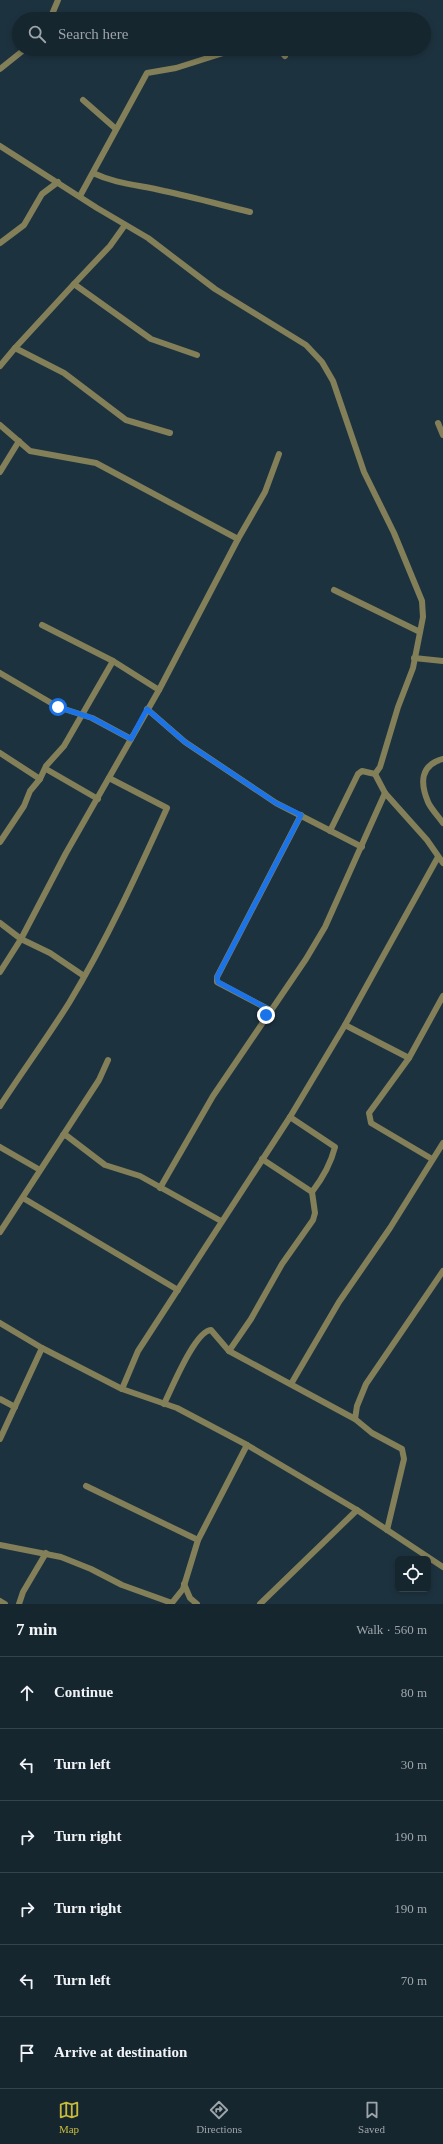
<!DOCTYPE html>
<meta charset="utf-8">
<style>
:root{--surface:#16262f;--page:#1f2e37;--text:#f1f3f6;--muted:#9ea5aa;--line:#35434b;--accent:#c8bb3b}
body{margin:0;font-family:Georgia,serif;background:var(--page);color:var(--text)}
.controls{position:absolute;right:12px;bottom:12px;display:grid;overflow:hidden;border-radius:6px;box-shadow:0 2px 6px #0003}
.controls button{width:36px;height:36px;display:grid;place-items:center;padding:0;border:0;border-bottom:1px solid var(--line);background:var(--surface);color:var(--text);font:20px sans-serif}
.stop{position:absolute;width:12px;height:12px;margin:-9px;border:3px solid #1a73e8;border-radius:50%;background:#fff}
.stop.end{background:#1a73e8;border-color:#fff;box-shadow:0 1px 4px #0008}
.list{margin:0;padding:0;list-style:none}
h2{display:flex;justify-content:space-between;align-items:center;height:52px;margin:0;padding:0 16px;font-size:17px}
h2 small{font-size:13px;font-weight:400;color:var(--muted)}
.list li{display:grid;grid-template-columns:26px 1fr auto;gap:12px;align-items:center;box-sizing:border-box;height:72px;padding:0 16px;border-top:1px solid var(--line)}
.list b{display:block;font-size:15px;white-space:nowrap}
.list em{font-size:13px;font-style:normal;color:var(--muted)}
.icon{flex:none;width:22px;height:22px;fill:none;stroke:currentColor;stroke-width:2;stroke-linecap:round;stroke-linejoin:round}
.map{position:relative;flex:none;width:443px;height:1604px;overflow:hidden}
.search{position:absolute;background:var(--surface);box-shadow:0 2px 6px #0003;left:12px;right:12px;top:12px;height:44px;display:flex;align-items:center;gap:10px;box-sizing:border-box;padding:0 14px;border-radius:22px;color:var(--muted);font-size:15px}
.sheet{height:484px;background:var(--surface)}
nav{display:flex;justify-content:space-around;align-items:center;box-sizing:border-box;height:56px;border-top:1px solid var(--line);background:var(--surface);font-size:11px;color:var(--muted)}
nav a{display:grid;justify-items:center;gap:2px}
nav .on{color:var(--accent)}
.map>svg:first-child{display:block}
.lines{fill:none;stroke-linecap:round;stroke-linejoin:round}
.minor{stroke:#837f59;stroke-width:6}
.route{stroke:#1a73e8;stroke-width:5}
</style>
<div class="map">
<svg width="443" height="1604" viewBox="0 0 443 1604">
<rect width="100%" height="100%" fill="#1d323f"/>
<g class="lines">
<g class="minor">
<path d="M50,19L58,0"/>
<path d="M279,49L285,56"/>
<path d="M0,69L25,49"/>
<path d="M83,100L116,129"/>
<path d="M0,146L97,208L148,238L215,289L306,345L322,362L333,381L364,472L394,533L422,601L423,617L413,668L398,707L380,767L375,774"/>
<path d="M93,173C116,184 139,185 164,191C193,197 221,205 250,212"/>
<path d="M80,196L147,73L176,68L236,49"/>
<path d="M125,225L110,246L74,284L151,339L197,355"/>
<path d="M0,243L24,225L42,194L58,182"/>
<path d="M74,284L15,348L64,373L126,420L170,433"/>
<path d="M0,366L15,348"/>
<path d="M438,423L443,435"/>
<path d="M0,425L30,451L96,463L238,539L265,492L279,454"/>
<path d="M0,472L19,441"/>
<path d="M334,590L420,632"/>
<path d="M42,625L113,661L159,690"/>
<path d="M414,658L443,661"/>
<path d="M0,673L58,707L92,718L131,739"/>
<path d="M147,709L185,742L276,803L362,847"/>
<path d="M0,753L40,779"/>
<path d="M443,759C420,765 420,783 428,802C431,809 439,817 443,823"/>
<path d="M46,769L98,799"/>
<path d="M330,831L358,774L362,771L375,774L385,793L427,840L443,863"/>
<path d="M0,842L24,806L30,791L40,779L46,766L64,746L113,661"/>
<path d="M0,923L21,939L50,953L84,976"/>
<path d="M0,972L21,939L66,853L159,690L238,539"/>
<path d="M270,1010L217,982V977L301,815"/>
<path d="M345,1025L409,1058"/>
<path d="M0,1106C22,1072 47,1038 69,1003C107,940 137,874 167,808L109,778"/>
<path d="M63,1135L67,1136L105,1165L140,1176L221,1221"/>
<path d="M0,1147L40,1170"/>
<path d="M262,1159L312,1192"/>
<path d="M432,1159L371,1123L369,1113L409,1058L443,996"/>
<path d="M160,1188L213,1096L306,959L325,927L385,793"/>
<path d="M23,1198L178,1290"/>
<path d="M0,1232L99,1080L108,1060"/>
<path d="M0,1323L42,1348L122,1389L177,1408L247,1445L357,1510L443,1567"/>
<path d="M229,1351L251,1319L282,1264L313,1220L315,1213L312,1192C322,1179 331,1163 335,1147L290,1117"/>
<path d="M291,1384L339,1302L390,1228L443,1143"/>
<path d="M122,1389L138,1351L290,1117L345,1025L438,857"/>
<path d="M0,1399L15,1407"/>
<path d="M164,1404C172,1388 195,1331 211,1330L229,1351L355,1419L372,1433L402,1449L404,1459L387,1530"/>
<path d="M355,1419L357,1406L366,1384L443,1271"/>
<path d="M0,1439L42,1348"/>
<path d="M86,1486L198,1540"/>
<path d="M0,1545L61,1557L91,1569L122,1585L172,1603"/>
<path d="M184,1584L190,1598L197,1604"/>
<path d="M0,1601L5,1604"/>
<path d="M19,1604L23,1592L46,1553"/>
<path d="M171,1604L183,1589L198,1540L247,1445"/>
<path d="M260,1604L357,1510"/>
</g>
</g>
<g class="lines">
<path class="route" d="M58,707L92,718L131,739L147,709L185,742L276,803L301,815L217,977L218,982L270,1010L266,1015"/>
</g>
</svg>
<div class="controls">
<button><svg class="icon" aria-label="locate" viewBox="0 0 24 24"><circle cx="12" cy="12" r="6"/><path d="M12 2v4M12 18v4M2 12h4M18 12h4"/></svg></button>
</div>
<div class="stop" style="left:58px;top:707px"></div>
<div class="stop end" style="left:266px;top:1015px"></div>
<div class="search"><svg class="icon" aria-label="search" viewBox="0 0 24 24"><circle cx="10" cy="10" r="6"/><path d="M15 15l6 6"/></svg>Search here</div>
</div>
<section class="sheet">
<h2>7 min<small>Walk · 560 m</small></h2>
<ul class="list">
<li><svg class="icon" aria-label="ahead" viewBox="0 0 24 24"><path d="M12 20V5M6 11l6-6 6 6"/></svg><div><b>Continue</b></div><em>80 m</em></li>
<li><svg class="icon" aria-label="left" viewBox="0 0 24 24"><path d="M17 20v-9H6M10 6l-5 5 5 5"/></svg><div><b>Turn left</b></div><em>30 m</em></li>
<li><svg class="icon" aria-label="right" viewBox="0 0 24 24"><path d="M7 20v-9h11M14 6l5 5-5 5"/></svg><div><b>Turn right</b></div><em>190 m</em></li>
<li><svg class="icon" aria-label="right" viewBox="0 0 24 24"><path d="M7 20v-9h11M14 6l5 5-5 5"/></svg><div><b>Turn right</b></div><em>190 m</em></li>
<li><svg class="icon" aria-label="left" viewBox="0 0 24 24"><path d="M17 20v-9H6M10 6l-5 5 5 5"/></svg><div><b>Turn left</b></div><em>70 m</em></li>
<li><svg class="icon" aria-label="arrive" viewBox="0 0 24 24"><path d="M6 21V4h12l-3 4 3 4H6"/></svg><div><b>Arrive at destination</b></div></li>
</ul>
</section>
<nav>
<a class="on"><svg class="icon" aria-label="map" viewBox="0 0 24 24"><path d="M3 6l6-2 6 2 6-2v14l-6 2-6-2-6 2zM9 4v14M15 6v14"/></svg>Map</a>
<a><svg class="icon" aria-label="directions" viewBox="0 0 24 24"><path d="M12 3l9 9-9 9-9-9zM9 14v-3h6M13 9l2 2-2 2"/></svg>Directions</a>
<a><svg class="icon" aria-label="saved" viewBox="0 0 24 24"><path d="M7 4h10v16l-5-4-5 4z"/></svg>Saved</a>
</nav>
